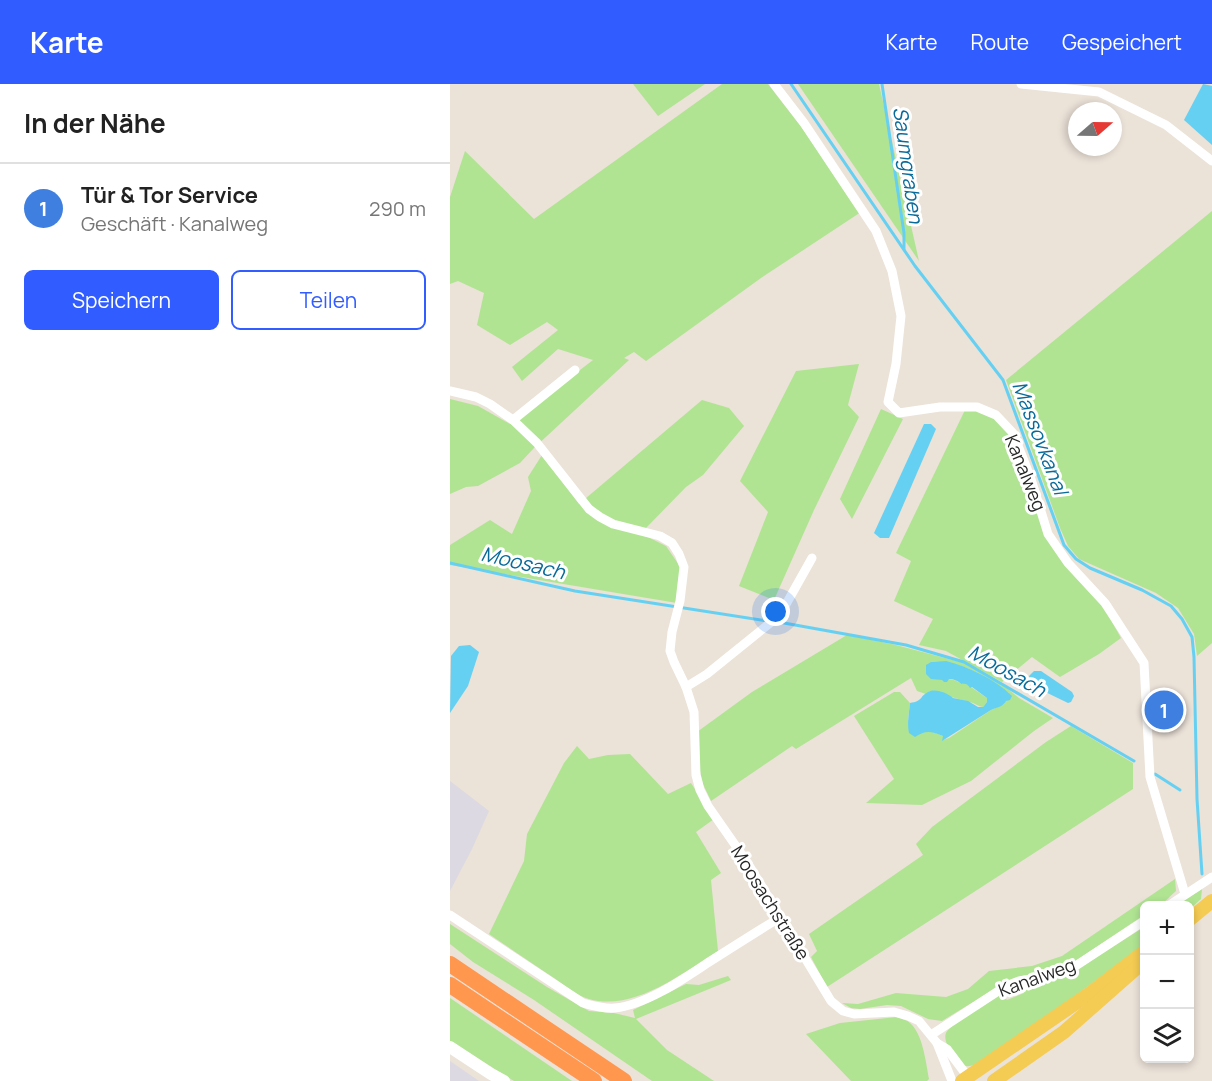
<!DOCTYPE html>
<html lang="de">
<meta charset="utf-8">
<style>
:root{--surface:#fff;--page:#f2f2f2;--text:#222;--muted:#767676;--line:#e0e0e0;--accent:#315cff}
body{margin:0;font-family:Manrope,sans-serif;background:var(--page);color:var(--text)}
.controls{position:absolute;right:18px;bottom:18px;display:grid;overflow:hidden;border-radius:9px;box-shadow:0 3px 9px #0003}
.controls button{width:54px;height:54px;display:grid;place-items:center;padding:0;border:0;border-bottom:2px solid var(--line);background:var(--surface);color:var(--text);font:30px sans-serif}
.compass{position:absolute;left:618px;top:18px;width:54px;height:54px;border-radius:50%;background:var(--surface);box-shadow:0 3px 9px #0003;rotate:70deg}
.you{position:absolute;left:326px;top:528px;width:21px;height:21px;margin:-15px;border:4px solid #fff;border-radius:50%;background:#1a73e8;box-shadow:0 0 0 9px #1a73e833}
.badge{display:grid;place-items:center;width:39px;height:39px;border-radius:50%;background:var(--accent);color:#fff;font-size:20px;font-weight:700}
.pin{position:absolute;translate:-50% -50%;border:3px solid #fff;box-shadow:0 2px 6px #0006}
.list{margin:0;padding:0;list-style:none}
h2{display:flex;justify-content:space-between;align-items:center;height:78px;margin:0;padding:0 24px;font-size:26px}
h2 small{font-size:20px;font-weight:400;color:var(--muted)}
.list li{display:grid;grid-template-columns:39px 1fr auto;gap:18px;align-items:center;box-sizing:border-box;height:90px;padding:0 24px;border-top:2px solid var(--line)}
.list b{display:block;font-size:22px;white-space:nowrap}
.list p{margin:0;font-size:20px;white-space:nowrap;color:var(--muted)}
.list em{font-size:20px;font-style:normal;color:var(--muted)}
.actions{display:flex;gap:12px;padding:18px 24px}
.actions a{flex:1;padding:14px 0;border:2px solid var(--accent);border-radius:9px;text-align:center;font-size:21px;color:var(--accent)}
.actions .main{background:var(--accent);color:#fff}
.icon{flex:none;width:33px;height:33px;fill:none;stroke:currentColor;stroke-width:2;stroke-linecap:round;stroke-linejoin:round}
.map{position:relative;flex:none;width:762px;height:997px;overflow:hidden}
header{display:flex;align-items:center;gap:36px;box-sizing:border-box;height:84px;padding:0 30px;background:var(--accent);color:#fff}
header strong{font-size:28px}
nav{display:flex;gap:33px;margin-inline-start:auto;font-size:21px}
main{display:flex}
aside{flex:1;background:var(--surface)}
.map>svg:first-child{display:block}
.industrial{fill:#dcd9e2}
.green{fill:#b0e492}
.water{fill:#66d0f2}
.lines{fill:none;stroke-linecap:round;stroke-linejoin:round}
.stream{stroke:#66d0f2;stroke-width:3}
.minor{stroke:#fff;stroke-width:9}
.secondary{stroke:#fff;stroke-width:12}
.primary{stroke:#f4cb53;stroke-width:14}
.motorway{stroke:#ff974f;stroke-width:16}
.labels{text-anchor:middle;stroke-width:6;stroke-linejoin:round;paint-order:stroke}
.street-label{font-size:18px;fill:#272727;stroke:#fff}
.water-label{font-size:20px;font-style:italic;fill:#096b9a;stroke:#fff}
</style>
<header>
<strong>Karte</strong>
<nav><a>Karte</a><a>Route</a><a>Gespeichert</a></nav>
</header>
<main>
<aside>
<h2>In der Nähe<small></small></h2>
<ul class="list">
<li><span class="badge" style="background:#3f7fe0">1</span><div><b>Tür &amp; Tor Service</b><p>Geschäft · Kanalweg</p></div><em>290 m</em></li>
</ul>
<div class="actions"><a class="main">Speichern</a><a>Teilen</a></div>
</aside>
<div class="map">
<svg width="762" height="997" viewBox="0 0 762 997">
<rect width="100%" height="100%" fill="#ebe2d8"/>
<g class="industrial">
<path d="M0,697L39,727L22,765L0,807Z"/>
<path d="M0,977L29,997H0Z"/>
</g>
<g class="green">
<path d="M183,0H255L208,32Z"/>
<path d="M272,0H318L352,44L411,128L311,194L196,277L184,268L174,274L179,276L84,364L70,379L28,402L16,403L0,410V315L28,322L60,340L143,276L108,265L72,297L62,283L108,246L97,238L60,261L27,241L34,209L8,197L0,200V113L15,67L84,135Z"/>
<path d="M348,0H429L469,177Z"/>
<path d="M762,127V559L747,572L744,550L728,524L706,509L629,475L618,462L610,444L556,296Z"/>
<path d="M409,280L398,321L409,333L364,426L324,516L289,502L318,428L290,397L346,287Z"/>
<path d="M252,316L279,324L294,342L253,391L236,403L195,445L194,451L216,462L231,484L227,519L0,481V461L40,436L62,450L81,407L78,393L92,371L129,420Z"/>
<path d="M431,325L453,335L402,435L390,415Z"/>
<path d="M515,326L527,327L546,334L561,349L596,449L653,522L671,554L649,570L610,593L582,573L552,598L496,567L469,561L483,535L444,517L461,477L446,469Z"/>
<path d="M397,551L446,561L514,579L558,605L569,614L603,634L584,647L521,697L472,721L416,719L444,695L404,632L444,608H450L460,619L458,635L467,651C476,645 484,648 493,652V656L499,654L541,626L554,620L559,609C553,606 549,601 543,598C525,586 503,576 481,578V595C491,595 504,593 511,600L515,599L537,614V618L533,623C527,622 525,619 519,618C506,614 493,611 480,607L476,610L467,607L461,594L346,665L342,662L261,717L253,700L250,687L247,648L302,608Z"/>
<path d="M621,642L683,679V705L377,903L361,873L367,867L359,850L473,771L466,760L482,743L596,658Z"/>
<path d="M127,662L139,675L158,671L180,670L218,710L241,699L264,735L246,748L271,789L261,796L268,867C232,889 184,928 139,915C127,912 114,901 104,894C82,879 61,865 39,850L74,777L77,750L114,679Z"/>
<path d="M725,795L726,807C722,810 714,819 710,821C706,823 699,821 694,822V831L621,880L608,885L551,901L492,937L478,935L451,922L437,921L410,925L401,924L392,919L408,920L446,909L496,913L518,905L539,887L582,882L612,872Z"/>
<path d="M752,805L751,815L740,825V822L727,821Z"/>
<path d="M0,840L97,903L139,927L164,929L185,934L183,926L236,900L249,901L278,892L281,896L186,935L217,966L264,997H202L84,916L23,878L0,860Z"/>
<path d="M694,843V861L622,914L524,981C520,982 517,983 514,981C506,978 492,958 496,949C496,948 501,943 502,942L551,909L557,916L574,909L573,902L606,894L625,887Z"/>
<path d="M0,914L122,997H64L0,957Z"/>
<path d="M447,933C451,935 457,936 460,939C473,950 476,979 479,995L477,997H401L356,950L390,939Z"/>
</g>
<g class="water">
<path d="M753,0L762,2V61L734,36Z"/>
<path d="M474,340H481L486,345L439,454H430L424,449Z"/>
<path d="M20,561L29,568L18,602L0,629L1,572L9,562Z"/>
<path d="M496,577C519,583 545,595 562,612L560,616L556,617C553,623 547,623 541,626L492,657L493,652C480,647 476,646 465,653L459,649C457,639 459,629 460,619C473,617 469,613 478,608C486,604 497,609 503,614L518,617L528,623H533L537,618V614L522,603L520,604C518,600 515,599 511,600C509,597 503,595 499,595L497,598H494L492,596L481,595L476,590V581L481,578Z"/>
<path d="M584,587H591L622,608L624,612L621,618L618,619L585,603L580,597L579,592Z"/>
</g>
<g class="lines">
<g class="stream">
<path d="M341,0L465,182L553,296L614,461L626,475L640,484L692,506L721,522L732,535L742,553L744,573L747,715L752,790"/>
<path d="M432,0L454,149V165"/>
<path d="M0,479L125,507L317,537"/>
<path d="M334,539L456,561L514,578L684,677"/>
<path d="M705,690L730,706"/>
</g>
<g class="minor">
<path d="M324,0L354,39L426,147L442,187L451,232L446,280L438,318L449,329L490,323H527L546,331L563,349L581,395L598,450L618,479L655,519L694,579L700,693L735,810"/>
<path d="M571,0L649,8L716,41L762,77"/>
<path d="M0,307L26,313L40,320L63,336L87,359L139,425L150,433L163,440L210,452L222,459L229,470L234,483L230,517L222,548L220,567L224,578L236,603L244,628L246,691L250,706L258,722L297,778L381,917L393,927L404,930L444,928L458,932L469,937L487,959L502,997"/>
<path d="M63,336L125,286"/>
<path d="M236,603L257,590L330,531L362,474"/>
<path d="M718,822L762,793"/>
<path d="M0,831L133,919C144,922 154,925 165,924C195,921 232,896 256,880C281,864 306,848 331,833"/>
<path d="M481,951L556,902L569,897L599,892L621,885L694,837"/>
<path d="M487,959L497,965L518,993"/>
</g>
<path class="secondary" d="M0,963L41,990L54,997"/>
<g class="primary">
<path d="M740,835L762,817"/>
<path d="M512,997L639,910L694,868"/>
<path d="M544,997L614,948L690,881"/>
</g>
<g class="motorway">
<path d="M0,880L174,997"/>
<path d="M0,901L144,997"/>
</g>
</g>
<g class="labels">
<g class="street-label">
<text transform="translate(575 389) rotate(68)" y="6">Kanalweg</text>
<text transform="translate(320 819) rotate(58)" y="6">Moosachstraße</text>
<text transform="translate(587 894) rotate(-20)" y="6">Kanalweg</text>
</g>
<g class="water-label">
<text transform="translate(458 81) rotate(82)" y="7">Saumgraben</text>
<text transform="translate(590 354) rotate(69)" y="7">Massovkanal</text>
<text transform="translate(73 479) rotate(13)" y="7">Moosach</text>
<text transform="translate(557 587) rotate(29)" y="7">Moosach</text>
</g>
</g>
</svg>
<div class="controls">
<button>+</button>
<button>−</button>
<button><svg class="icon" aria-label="layers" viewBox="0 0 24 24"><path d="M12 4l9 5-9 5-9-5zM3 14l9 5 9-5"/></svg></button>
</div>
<svg class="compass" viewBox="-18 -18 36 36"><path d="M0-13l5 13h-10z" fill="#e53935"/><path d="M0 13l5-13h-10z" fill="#767676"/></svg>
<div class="you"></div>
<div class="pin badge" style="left:714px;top:626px;background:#3f7fe0">1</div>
</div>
</main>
